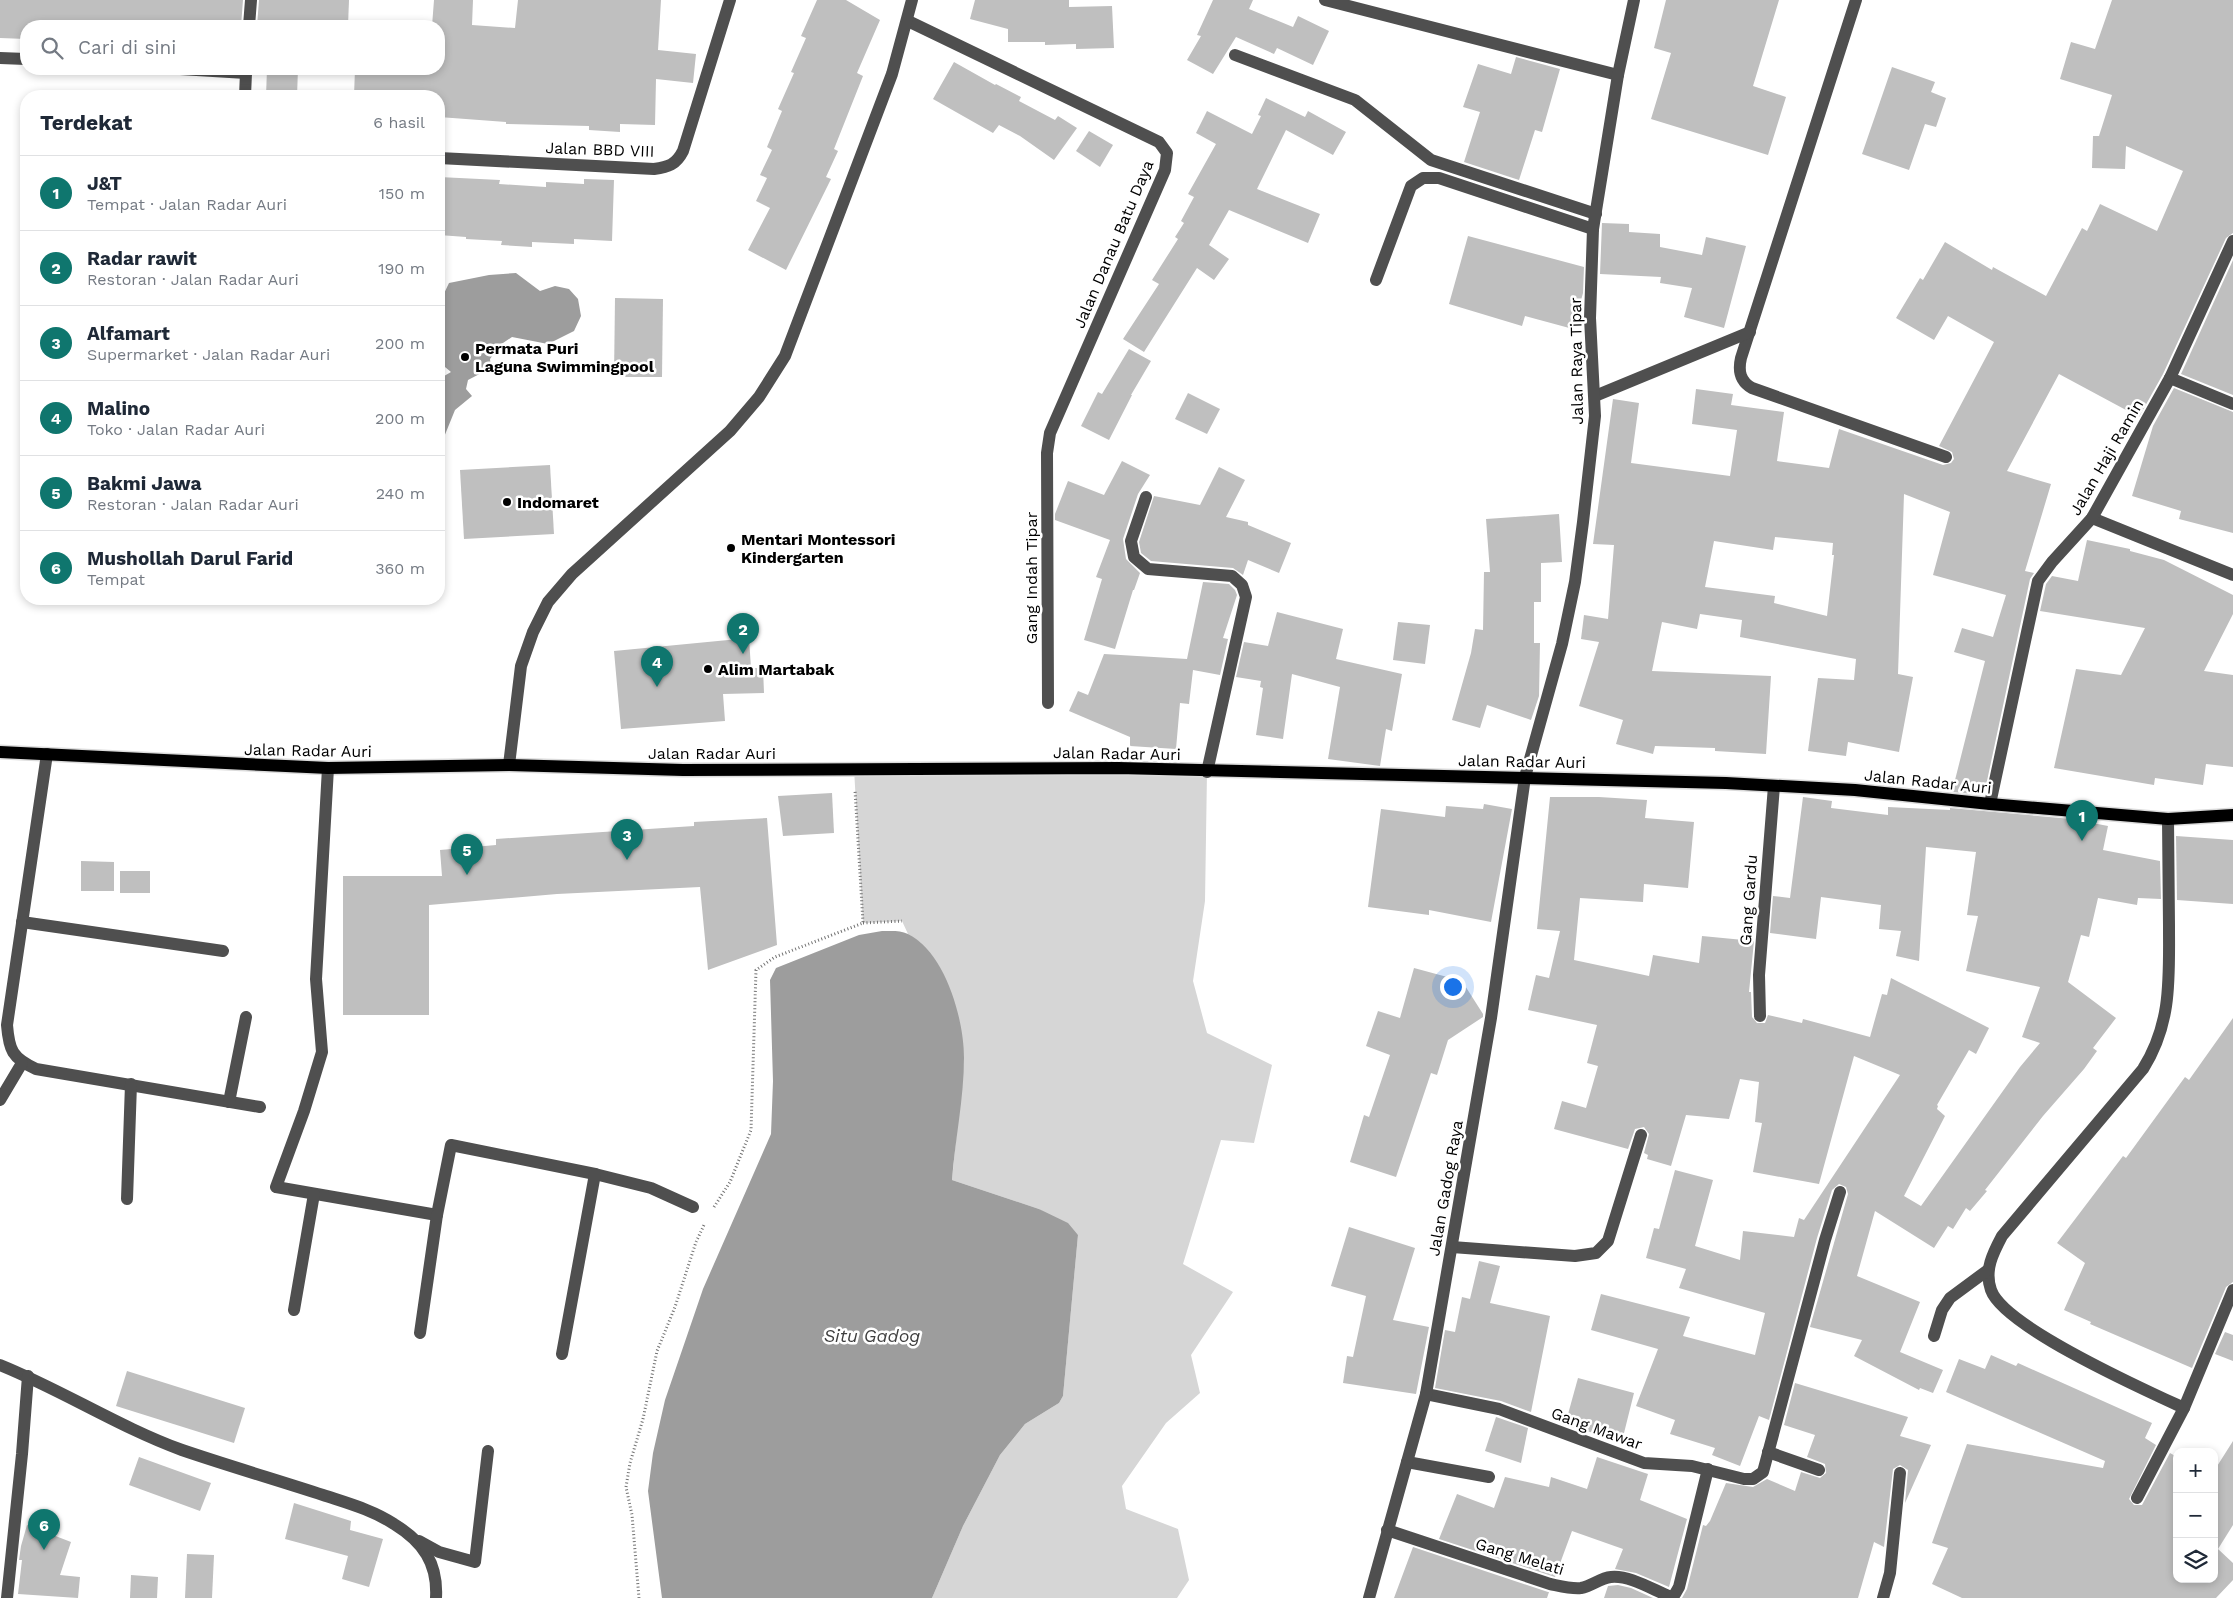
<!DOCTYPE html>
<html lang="id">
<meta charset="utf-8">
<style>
:root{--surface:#fff;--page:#f6f6f7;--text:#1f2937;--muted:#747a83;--line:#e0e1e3;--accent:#0f766e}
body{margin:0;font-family:"Work Sans",sans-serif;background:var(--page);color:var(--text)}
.controls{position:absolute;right:15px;bottom:15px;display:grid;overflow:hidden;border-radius:10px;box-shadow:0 2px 8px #0003}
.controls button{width:45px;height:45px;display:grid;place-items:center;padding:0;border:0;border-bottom:1px solid var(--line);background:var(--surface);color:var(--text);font:25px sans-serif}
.you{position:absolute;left:1452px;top:986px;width:18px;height:18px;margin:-12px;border:4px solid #fff;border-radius:50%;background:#1a73e8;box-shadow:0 0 0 8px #1a73e833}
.badge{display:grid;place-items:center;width:32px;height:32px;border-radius:50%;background:var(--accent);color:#fff;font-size:16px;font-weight:700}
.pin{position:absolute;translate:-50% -41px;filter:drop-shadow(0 1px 2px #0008)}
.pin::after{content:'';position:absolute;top:26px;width:18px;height:15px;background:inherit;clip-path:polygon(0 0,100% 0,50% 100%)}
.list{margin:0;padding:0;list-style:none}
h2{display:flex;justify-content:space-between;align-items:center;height:65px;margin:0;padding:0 20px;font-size:21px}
h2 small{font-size:16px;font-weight:400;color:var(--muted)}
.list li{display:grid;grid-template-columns:32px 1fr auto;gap:15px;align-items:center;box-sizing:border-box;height:75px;padding:0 20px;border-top:1px solid var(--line)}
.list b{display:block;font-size:19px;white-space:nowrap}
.list p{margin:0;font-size:16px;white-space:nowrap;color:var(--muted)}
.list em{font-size:16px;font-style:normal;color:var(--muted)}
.icon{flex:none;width:28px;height:28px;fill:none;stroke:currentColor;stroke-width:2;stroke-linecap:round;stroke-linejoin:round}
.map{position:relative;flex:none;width:2233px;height:1598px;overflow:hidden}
.search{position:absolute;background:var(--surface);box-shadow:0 2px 8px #0003;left:20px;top:20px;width:425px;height:55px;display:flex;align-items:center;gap:12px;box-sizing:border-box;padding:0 18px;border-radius:20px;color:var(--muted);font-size:19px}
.panel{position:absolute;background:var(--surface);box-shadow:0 2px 8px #0003;left:20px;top:90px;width:425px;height:515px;border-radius:20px}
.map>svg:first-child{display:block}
.green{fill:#d6d6d6}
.water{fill:#9d9d9d}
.building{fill:#bfbfbf;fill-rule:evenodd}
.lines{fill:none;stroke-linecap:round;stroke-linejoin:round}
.major-casing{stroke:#dbdbdb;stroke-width:15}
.path{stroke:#717171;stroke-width:3;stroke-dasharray:1 2.5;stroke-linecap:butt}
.minor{stroke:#4f4f4f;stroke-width:12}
.major{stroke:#000;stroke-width:12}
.poi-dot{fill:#000;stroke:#fff;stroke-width:2}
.labels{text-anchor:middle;stroke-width:5;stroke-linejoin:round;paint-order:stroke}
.street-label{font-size:16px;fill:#000;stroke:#fff}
.poi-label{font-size:16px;font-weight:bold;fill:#000;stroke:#fff;text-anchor:start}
.water-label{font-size:18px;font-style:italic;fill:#3e3e3e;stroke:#fff}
</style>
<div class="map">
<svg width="2233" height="1598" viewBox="0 0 2233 1598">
<rect width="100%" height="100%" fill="#fff"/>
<path class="green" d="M854,769L1207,772L1205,901L1193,981L1207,1033L1272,1065L1254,1143L1221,1140L1183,1264L1233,1292L1191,1355L1200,1393L1166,1423L1122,1486L1126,1509L1178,1529L1189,1580L1177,1598H932L963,1526L1000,1455L1025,1424L1059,1403L1063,1396L1078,1235L1039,1209L952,1180L964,1058L959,1020L921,943L908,934L902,921L863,923Z"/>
<g class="water">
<path d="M516,273L540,291L555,286L569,289L578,299L581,316L574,331L548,344L512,337L500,345L490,359L491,368L468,380L466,389L472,396L455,410L442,442H439V379L451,372L439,362L444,339L439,304L449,283L489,275Z"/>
<path d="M882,931C891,931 900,930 908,934C946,953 964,1020 964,1058C964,1098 955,1140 952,1180L1039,1209L1068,1223L1078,1235L1063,1396L1059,1403L1025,1424L1000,1455L963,1526L932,1598H662L648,1491L653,1453L665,1400L703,1289L771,1134L773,1081L770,980L776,968L859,935Z"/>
</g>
<g class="building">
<path d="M0,0H243L241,26H26V39L0,38Z"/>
<path d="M259,0H349L348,26H257Z"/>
<path d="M434,0H473L472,25L515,28L518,0H661L658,50L696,54L693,83L656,79L655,125L620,124V132L589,130V126L506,124V122L439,117V96H354L355,69H439V26H432Z"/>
<path d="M817,0H846L880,20L857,73L863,76L834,149L838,151L826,177L831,179L786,270L748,250L770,208L756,201L767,178L760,175L772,150L767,147L782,111L778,109L794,73L791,72L806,38L801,36Z"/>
<path d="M975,0H1069V7L1112,6L1114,48L1076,49V44L1045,45V42H1008V29L970,19Z"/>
<path d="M1213,0H1253L1249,9L1293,27L1298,16L1329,31L1313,65L1277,48L1274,54L1236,37L1213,74L1187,60L1201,36L1197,35Z"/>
<path d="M1666,0H1779L1753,86L1786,97L1768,155L1651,119L1671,53L1654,48Z"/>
<path d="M2112,0H2233V233L2226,238L2163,374L2139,417L2059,374L2007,471L2051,484L2025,571L2034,573L2030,579L1984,795L1952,792L1985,661L1954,652L1962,628L1993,637L2006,595L1933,575L1950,512L1904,494L1898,674L1913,677L1899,752L1848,742L1846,756L1808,751L1818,678L1854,680L1856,659L1740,637L1742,620L1700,614L1697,629L1662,622L1652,671L1771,676L1766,754L1715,751V748L1655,746L1653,754L1616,744L1623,720L1579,706L1599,642L1581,639L1584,615L1608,619L1614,545L1593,544L1613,399L1639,403L1631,463L1730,476L1737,430L1692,424L1696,389L1733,394L1731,405L1784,412L1777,461L1829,468L1839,429L1943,465L1951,463L1954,459L1952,452L1939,446L1994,342L1948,316L1934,340L1896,318L1920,278L1923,280L1945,242L1992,270L1993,267L2046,296L2082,228L2087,231L2100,204L2157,231L2183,171L2126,146L2125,169L2092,168L2093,136H2099L2112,95L2060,79L2071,42L2095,49ZM1775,537L1833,543L1832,555H1834L1827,616L1774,603L1775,596L1705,587L1714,541L1773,550Z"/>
<path d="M1516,57L1560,69L1542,132L1535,130L1519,180L1464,162L1480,112L1463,107L1478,64L1511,74Z"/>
<path d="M954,62L995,85L996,84L1021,97L1019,101L1055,120L1058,116L1077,128L1054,160L1020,136L999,125L993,133L933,99Z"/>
<path d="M1892,67L1935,82L1931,92L1946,98L1936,127L1925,124L1909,170L1862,154Z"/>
<path d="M267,69H298L297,96H266Z"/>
<path d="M1266,98L1305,117L1308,111L1346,132L1333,155L1286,130L1257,189L1320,214L1308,243L1229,210L1209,245L1229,259L1214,280L1197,268L1144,352L1123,339L1159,284L1152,280L1178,239L1175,237L1184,223L1181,221L1194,197L1188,194L1216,144L1196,133L1207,111L1252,134L1261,116L1258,115Z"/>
<path d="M1089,131L1113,145L1100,167L1076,151Z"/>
<path d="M439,177L500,180L499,184L546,187V182L584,184V179L614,180L612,241L574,239V244L532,242V247L501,245L502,241L466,239V237L439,235Z"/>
<path d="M1602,223L1629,224V232L1660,234V247L1702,255L1706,237L1746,246L1724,328L1684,317L1692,288L1660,283L1661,277L1600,274Z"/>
<path d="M1468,236L1584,267L1583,293L1573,329L1525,316L1522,326L1449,304Z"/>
<path d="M2233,260V395L2181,374Z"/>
<path d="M615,298L663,299L662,377H614Z"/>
<path d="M1129,349L1151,361L1131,395H1132L1109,440L1081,426L1098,392L1102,394Z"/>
<path d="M2174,388L2233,412V533L2179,519L2181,511L2132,496L2153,426Z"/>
<path d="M1188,393L1220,409L1207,434L1175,419Z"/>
<path d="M1122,461L1150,475L1138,494L1123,539L1126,559L1140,573L1134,590H1133L1115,649L1084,640L1102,579L1096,577L1110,540L1055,520V514L1068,481L1104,495Z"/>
<path d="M550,465L554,534L464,539L460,470Z"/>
<path d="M1219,467L1245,480L1226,517L1248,522V525L1291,543L1279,573L1248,560L1243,575L1233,568L1151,561L1141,553L1139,542L1154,496L1200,505Z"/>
<path d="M1559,514L1562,562L1541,563V602H1534V643H1540L1539,696L1531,720L1487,705L1480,728L1452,720L1471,653L1475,629L1483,630L1484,572H1490L1486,519Z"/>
<path d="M2087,540L2130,549V551L2164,560L2233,595V614L2204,671L2233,675V767L2206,764L2203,785L2155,778L2154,785L2054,768L2076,669L2121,675L2145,628L2040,611L2046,584L2052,576L2078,581Z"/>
<path d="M1203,582L1229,584L1235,590L1237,595L1223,638L1228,639L1220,675L1193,670L1189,704L1180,703L1176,749L1130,746V737L1069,711L1078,691L1088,695L1104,654L1187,659Z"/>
<path d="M1277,612L1343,629L1336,659L1402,674L1392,731L1386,729L1380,766L1328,759L1340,687L1292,674L1283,739L1256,735L1263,688L1260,687L1261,681L1236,677L1244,642L1268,646Z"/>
<path d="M1398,622L1430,625L1425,664L1393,660Z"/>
<path d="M749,638L751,668H763L764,693L723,694L725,721L621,729L614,651Z"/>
<path d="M832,793L834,833L783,836L778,796Z"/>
<path d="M1550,797H1599L1647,800L1645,818L1694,822L1688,888L1644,884L1643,902L1580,898L1574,960L1649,976L1653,955L1699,963L1702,936L1754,941L1749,992H1751L1752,1017L1757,1023H1765L1768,1015L1802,1023L1803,1019L1870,1037L1882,994L1887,995L1891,978L1989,1028L1976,1054L1969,1050L1937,1105L1938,1106L1937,1109L1945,1116L1904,1196L1921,1206L2020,1067L2040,1043L2022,1037L2040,987L1966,971L1978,916L1967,915L1976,852L1926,847L1919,961L1896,956L1901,931L1879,929L1881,905L1821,897L1816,939L1770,933L1773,896L1790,898L1803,797L1832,801L1831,808L1888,815V807L1950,810V808L2072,819L2108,826L2103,850L2160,861L2161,899L2138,898L2137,905L2098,898L2089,937L2081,935L2068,982L2116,1018L2093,1048L2097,1051L2084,1069L2043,1116L1985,1190L1987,1191L1970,1211L1966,1208L1953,1229L1948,1226L1934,1248L1875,1211L1857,1276L1920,1302L1900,1352L1943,1370L1933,1393L1920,1388L1919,1390L1854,1356L1862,1340L1810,1327L1848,1194L1846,1187L1839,1184L1832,1190L1817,1238L1769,1420L1759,1416L1740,1466L1712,1455L1715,1448L1670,1434L1675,1420L1636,1406L1658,1349L1591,1330L1601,1294L1690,1317L1683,1336L1755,1355L1765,1313L1679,1288L1686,1269L1646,1258L1654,1228L1659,1229L1675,1170L1713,1180L1695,1246L1740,1260L1743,1231L1794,1237L1799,1218L1804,1220L1900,1075L1854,1056L1819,1184L1753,1172L1762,1123L1755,1122L1759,1082L1740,1079L1729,1119L1686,1115L1671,1166L1647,1159L1648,1155L1644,1153L1649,1134L1644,1127L1635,1129L1628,1149L1554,1129L1562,1101L1586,1108L1598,1066L1587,1063L1597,1025L1528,1010L1536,975L1549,978L1560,931L1537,929Z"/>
<path d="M1484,804L1512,809L1491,922L1429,910V915L1368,907L1381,809L1445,817L1446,806L1483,809Z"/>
<path d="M767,818L777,945L708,970L700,887L557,894L429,905V1015H343V876H442L440,850L496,845V839L694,826V822Z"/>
<path d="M2176,836L2233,840V904L2177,900Z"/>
<path d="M81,861L114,862V891H81Z"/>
<rect x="120" y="871" width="30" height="22"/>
<path d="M1414,968L1462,981L1483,1014V1017L1448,1040L1437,1075L1431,1073L1396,1177L1350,1162L1364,1115L1369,1117L1390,1055L1366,1046L1378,1011L1400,1018Z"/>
<path d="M2233,1018V1282L2226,1287L2192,1368L2090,1324L2091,1322L2064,1310L2085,1263L2057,1243L2123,1156L2126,1158L2185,1077L2189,1080Z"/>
<path d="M1349,1227L1415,1248L1393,1320L1429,1327L1416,1394L1343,1383L1347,1356L1353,1357L1366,1296L1331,1286Z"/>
<path d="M1479,1261L1500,1266L1490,1303L1550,1316L1531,1412L1501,1401L1435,1388L1445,1330L1455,1332L1462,1297L1470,1299Z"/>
<path d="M2225,1332L2233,1335V1361L2215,1354Z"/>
<path d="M1991,1355L2016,1366L2018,1363L2152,1423L2145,1438L2156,1445L2129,1499L2134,1505H2142L2170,1453L2177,1457V1579H2214V1471L2233,1441V1525L2218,1549L2233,1563V1580L2216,1598H1962L1932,1584L1948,1548L1932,1543L1967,1444L2103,1468L2105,1461L1946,1392L1959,1359L1985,1369Z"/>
<path d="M127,1371L245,1408L234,1443L116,1406Z"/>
<path d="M1578,1378L1634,1393L1622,1441L1565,1425Z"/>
<path d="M1795,1383L1908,1417L1900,1436L1931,1445L1905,1503L1908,1470L1900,1465L1893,1469L1884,1547L1874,1542L1858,1598H1682L1687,1589L1703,1525L1706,1526L1710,1521L1726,1483L1753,1487L1767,1479L1795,1491L1801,1472L1820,1478L1826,1473L1825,1464L1807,1457L1815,1435L1784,1425Z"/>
<path d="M1496,1417L1528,1428L1521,1463L1485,1451Z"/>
<path d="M139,1457L211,1483L200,1511L129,1485Z"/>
<path d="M1597,1457L1648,1474L1640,1500L1687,1519L1669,1587L1636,1573L1615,1569L1623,1549L1572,1531L1555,1577L1439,1539L1457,1494L1494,1508L1505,1477L1549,1487L1551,1477L1587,1489Z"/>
<path d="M294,1503L351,1521L350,1530L383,1539L369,1587L342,1579L348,1556L285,1539Z"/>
<path d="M27,1525L71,1542L60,1575L80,1577L78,1598L18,1594L22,1560H19L21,1546Z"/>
<path d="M1413,1547L1548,1592H1549L1547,1598H1394Z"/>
<path d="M187,1554L214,1555L212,1598H185Z"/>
<path d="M131,1575L158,1577L157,1598H130Z"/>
<path d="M1618,1585L1631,1588L1653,1598H1604L1608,1586Z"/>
</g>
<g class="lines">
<g class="major-casing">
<path id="major" d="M0,752L328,768L509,765L683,770L1118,768L1726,783L1855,790L1990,804L2168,819L2233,815"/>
</g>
<g class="path">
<path d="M863,923L902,921"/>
<path d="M714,1207L730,1182L751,1130L756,970L775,957L863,923L855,790"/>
<path d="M639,1598L632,1515L626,1487L630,1463L643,1419L657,1351L675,1307L696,1242L704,1225"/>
</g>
<g class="minor">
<path d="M1325,0L1618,75"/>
<path d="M1856,0L1741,358C1738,371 1740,381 1752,388L1946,457"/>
<path d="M908,21L1159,142L1167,153L1165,170L1050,433L1047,453L1048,703"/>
<path d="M249,26L251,0"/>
<path d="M1235,55L1355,100L1431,160L1596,214"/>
<path d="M0,58L26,59"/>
<path d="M180,69L246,73L247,69"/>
<path d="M245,96L246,73"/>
<path d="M439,158L654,169C668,167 676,165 683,151L730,0"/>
<path d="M1376,280L1411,186L1423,178H1439L1593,229"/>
<path d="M2170,378L2233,404"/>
<path d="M1595,396L1750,332"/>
<path d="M1146,497L1131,541L1134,557L1148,569L1232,576L1242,585L1246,597L1207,772"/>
<path d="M2092,518L2233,575"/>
<path d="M47,754L7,1025C9,1050 12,1058 36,1069L260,1107"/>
<path d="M509,765L521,666L533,632L548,602L572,574L730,431L759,397L785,356L892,74L912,0"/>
<path d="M328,768L316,979L322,1052L304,1111L276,1187L437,1215L451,1145L595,1174L651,1188L693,1207"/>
<path d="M1990,804L2038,581L2052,562L2092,518L2170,378L2233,241"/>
<path d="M2168,819C2168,854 2169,890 2169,926C2169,978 2172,1023 2143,1069L2002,1236C1993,1253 1984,1270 1991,1290C2004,1327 2145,1390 2184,1408"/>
<path d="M22,922L223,951"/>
<path d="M1760,1016L1759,975L1774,786"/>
<path d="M0,1100L22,1063"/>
<path d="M229,1102L246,1017"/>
<path d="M127,1199L131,1084"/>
<path d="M1452,1247L1575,1256L1596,1253L1608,1241L1641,1135"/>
<path d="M294,1310L314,1194"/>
<path d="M420,1333L437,1215"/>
<path d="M1934,1336L1942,1310L1950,1298L1988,1270"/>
<path d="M562,1354L595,1174"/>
<path d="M0,1365C62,1390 119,1427 182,1450C229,1466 277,1480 323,1495C347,1503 373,1510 394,1524C423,1542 438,1563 436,1598"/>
<path d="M1426,1394L1499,1409L1644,1463L1692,1466L1744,1479H1753L1763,1472L1825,1240L1840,1192"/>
<path d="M1768,1452L1819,1470"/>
<path d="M1407,1462L1489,1477"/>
<path d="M2137,1498L2184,1408L2233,1290"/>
<path d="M1387,1530L1550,1584C1560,1586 1571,1589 1581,1588C1592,1586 1600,1578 1611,1577C1630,1575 1653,1590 1671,1597"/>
<path d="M419,1541L439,1552L475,1562L488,1451"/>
<path d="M1671,1597L1675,1594L1679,1587L1708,1469"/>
<path d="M7,1598L22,1454L28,1376"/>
<path d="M1369,1598L1426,1394L1491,1018L1525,777L1562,644L1575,582L1583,522L1595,416L1590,318L1593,229L1618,75L1634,0"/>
<path d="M1883,1598L1890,1573L1900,1473"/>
</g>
<use href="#major" class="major"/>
</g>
<g class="poi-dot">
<circle cx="465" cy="357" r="5"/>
<circle cx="507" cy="502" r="5"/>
<circle cx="731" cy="548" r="5"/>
<circle cx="708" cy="669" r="5"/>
</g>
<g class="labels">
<g class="street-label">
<text transform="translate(600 149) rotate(2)" y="6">Jalan BBD VIII</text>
<text transform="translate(1113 244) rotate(-67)" y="6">Jalan Danau Batu Daya</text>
<text transform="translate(1576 361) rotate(-91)" y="6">Jalan Raya Tipar</text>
<text transform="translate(2106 457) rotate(-60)" y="6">Jalan Haji Ramin</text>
<text transform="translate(1031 578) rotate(-90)" y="6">Gang Indah Tipar</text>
<text transform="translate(308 750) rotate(1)" y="6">Jalan Radar Auri</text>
<text x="712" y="759">Jalan Radar Auri</text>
<text transform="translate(1117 753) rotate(1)" y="6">Jalan Radar Auri</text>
<text transform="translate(1522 761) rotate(1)" y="6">Jalan Radar Auri</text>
<text transform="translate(1928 781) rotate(6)" y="6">Jalan Radar Auri</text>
<text transform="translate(1748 900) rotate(-86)" y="6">Gang Gardu</text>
<text transform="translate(1445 1188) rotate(-80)" y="6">Jalan Gadog Raya</text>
<text transform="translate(1597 1428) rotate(20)" y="6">Gang Mawar</text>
<text transform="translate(1520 1556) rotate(17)" y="6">Gang Melati</text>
</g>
<g class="poi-label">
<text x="475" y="354">Permata Puri<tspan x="475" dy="18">Laguna Swimmingpool</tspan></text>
<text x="517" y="508">Indomaret</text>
<text x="741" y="545">Mentari Montessori<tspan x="741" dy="18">Kindergarten</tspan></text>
<text x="718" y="675">Alim Martabak</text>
</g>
<g class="water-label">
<text x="872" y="1342">Situ Gadog</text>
</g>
</g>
</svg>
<div class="controls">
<button>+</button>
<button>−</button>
<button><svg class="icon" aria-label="layers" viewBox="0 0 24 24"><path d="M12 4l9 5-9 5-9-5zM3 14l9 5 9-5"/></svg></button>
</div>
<div class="you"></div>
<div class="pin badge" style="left:2082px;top:841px">1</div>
<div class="pin badge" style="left:743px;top:654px">2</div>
<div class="pin badge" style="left:627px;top:860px">3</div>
<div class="pin badge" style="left:657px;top:687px">4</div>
<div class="pin badge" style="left:467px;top:875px">5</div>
<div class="pin badge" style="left:44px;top:1550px">6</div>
<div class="search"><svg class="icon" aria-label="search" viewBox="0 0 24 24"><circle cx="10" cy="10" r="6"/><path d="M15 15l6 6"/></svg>Cari di sini</div>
<section class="panel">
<h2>Terdekat<small>6 hasil</small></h2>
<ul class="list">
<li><span class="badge">1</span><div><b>J&amp;T</b><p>Tempat · Jalan Radar Auri</p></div><em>150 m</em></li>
<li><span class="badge">2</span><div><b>Radar rawit</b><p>Restoran · Jalan Radar Auri</p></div><em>190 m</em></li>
<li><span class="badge">3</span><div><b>Alfamart</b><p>Supermarket · Jalan Radar Auri</p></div><em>200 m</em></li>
<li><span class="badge">4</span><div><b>Malino</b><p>Toko · Jalan Radar Auri</p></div><em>200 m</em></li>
<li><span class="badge">5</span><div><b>Bakmi Jawa</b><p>Restoran · Jalan Radar Auri</p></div><em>240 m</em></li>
<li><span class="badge">6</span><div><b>Mushollah Darul Farid</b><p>Tempat</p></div><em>360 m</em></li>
</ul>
</section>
</div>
